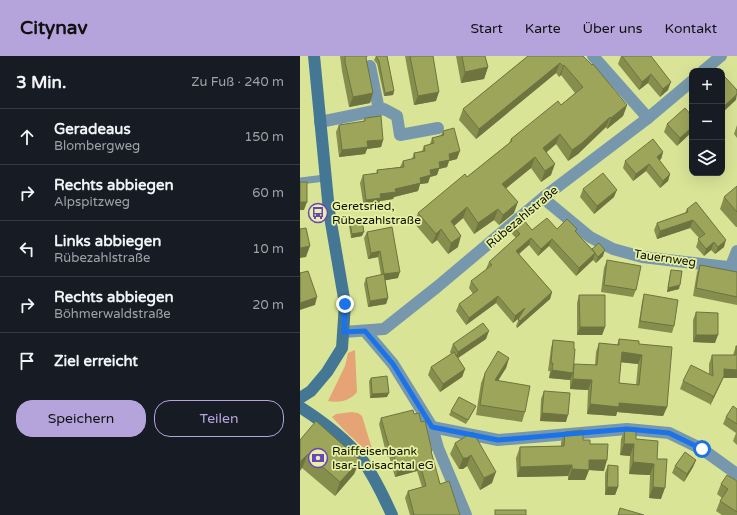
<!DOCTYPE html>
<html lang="de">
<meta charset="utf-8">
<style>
:root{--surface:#171b24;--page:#20242c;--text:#f1f3f6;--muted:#9ea1a6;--line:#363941;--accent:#b5a4db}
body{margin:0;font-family:"Varela Round",sans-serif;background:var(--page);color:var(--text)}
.controls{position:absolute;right:12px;top:12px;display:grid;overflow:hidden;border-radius:8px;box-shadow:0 4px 16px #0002}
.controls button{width:36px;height:36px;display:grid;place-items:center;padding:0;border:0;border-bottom:1px solid var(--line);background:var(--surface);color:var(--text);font:20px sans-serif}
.stop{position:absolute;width:12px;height:12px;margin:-9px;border:3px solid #1a73e8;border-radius:50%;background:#fff}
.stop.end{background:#1a73e8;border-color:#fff;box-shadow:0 1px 4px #0008}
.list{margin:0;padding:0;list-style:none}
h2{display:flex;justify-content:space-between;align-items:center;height:52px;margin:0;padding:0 16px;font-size:17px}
h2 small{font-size:13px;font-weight:400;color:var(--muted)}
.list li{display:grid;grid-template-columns:26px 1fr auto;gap:12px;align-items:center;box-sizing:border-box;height:56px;padding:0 16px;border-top:1px solid var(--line)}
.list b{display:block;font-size:15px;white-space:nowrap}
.list p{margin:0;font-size:13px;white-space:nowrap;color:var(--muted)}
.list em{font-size:13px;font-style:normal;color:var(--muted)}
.actions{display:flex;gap:8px;padding:12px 16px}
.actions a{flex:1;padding:9px 0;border:1px solid var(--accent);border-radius:16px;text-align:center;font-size:14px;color:var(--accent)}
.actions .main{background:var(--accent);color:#111}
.icon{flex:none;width:22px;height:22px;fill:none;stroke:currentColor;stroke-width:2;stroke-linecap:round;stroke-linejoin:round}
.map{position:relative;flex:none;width:437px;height:459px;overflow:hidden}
header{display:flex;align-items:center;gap:24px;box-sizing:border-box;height:56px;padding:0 20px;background:var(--accent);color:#111}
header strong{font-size:19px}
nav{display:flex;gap:22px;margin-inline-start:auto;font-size:14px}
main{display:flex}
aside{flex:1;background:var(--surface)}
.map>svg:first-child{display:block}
.green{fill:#e6a376}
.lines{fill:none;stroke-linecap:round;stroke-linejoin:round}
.lane{stroke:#7798ac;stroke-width:7}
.street{stroke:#7798ac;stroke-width:12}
.secondary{stroke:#437794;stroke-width:12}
.wall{fill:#868e4d;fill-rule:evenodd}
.shaded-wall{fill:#6d743f}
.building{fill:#9ca55a;stroke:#6d743f;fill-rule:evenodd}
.route{stroke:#1a73e8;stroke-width:5}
.labels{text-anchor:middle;stroke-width:3.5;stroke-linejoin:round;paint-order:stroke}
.poi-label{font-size:12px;fill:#101200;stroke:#e7f1a4;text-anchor:start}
.street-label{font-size:12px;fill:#101200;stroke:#e7f1a4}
</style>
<header>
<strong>Citynav</strong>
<nav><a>Start</a><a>Karte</a><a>Über uns</a><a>Kontakt</a></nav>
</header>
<main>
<aside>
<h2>3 Min.<small>Zu Fuß · 240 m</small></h2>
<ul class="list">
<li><svg class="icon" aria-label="ahead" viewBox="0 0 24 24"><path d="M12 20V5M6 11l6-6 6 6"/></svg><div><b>Geradeaus</b><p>Blombergweg</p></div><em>150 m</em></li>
<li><svg class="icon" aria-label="right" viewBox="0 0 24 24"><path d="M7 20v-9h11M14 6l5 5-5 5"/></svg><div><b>Rechts abbiegen</b><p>Alpspitzweg</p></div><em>60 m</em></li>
<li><svg class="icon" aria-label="left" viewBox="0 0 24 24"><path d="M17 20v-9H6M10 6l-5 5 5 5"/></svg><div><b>Links abbiegen</b><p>Rübezahlstraße</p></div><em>10 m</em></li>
<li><svg class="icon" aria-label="right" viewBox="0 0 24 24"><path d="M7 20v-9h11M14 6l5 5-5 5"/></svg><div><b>Rechts abbiegen</b><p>Böhmerwaldstraße</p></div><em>20 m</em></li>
<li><svg class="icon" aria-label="arrive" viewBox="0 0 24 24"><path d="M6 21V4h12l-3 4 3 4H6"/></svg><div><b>Ziel erreicht</b></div></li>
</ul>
<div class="actions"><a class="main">Speichern</a><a>Teilen</a></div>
</aside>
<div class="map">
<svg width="437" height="459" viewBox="0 0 437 459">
<rect width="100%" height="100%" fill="#dae497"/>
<g class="green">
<path d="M55,294L57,336C50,345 39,347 28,345L45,310L48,297Z"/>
<path d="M52,356L58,357L62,360L73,396L72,400L45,375L32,361L36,358Z"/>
</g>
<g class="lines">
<path class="lane" d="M0,125L25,122"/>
<g class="street">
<path d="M293,0L348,62"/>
<path d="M70,10L79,54"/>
<path d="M403,15L421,0"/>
<path d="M20,66L84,53L97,60L100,79L138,72"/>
<path d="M244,141L249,147L290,181L313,193L342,201L437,212"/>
<path d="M431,210L437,195"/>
<path d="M65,275L93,308L132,371L138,392L166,459"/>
<path d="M44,276L84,273L137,231L244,141L348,62L392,25"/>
<path d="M132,371L198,384L327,373L369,377L402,393L437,418"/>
</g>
<g class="secondary">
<path d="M0,342L11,335L27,316L42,292L45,248L29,155L14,0"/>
<path d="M0,351C22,365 45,382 61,402C74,420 83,439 92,459"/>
</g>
</g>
<g class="wall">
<path d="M40,0H67L66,2L73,37L70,47L49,51L42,15Z"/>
<path d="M76,0H87L94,35L93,39L84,40L77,8L74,4Z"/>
<path d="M105,0H133L136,45L114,49Z"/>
<path d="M156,0H185L188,11L184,23L161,27Z"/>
<path d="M228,0H283L327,49L323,60L307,73L306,71L278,98L268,105L256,88L247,96L251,119L241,126L231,112L206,132L214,157L199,169L194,164L174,178L163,162L154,170L158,191L148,198L137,184L132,188L114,167L118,157L167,121L209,87L211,83L261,49L275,37L261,19L259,21L256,17L176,83L159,64L163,53Z"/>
<path d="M321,0H351L368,34L360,41L348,27L339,34L318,8Z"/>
<path d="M392,60L377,90L364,76L367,68Z"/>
<path d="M65,62L83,84L81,91L67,93L65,98L39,101L36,76L39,69L63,66Z"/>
<path d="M437,69V82L434,78Z"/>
<path d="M143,75L157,103L149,105L147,111L139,113L137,119L130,121L128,127L120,128L118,135L94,141L93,143L80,145L78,150L64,152L60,127L63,119L76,118L77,114L100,111L103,105L112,103L114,97L122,95L124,90L130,88L132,82L141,79Z"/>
<path d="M363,96L361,103L359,104L370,118L368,125L360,132L346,115L333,125L323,112L325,105Z"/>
<path d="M437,130V171H436L420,153L424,141Z"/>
<path d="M283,133L314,141L294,158L280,141Z"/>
<path d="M387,153L424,191L415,198L411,194L404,200L396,191L399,182L390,172L357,183L354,174L357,167L385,157Z"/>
<path d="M50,167L62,180L51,182L49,170Z"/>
<path d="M92,171L98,222L85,224L88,242L86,248L68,251L64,228L66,222L81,219L78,201L68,203L64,182L67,176Z"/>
<path d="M214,171L232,174L257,173H277L276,176L292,193L303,200L296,207L293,204L276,220L249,190L238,200L229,189L219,198L252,236L250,243L217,272L216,270L219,262L213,267L196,247L166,269L156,255L159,248L173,238L169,232L171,225L187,213H186L189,206L216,182L212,178Z"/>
<path d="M307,204L336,234L333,241L301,236L304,212Z"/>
<path d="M400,209L437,216V249L393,240L397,216Z"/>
<path d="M371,214L379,233L367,236L370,218Z"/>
<path d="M344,238L374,270L372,277L338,272L342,246Z"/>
<path d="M279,239L305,271L302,279H277V247Z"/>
<path d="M396,256L415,287L393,286V264Z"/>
<path d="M186,283L158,302L165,313L162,321L140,336L128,319L131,311L151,298L150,296L153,288Z"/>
<path d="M319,283L339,288L367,351L363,360L317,356L316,360L287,358L288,334L270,333V323V324L249,322L250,315H248L251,292L253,284L273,310L295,309L296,296L299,287L317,289ZM321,306L338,308L336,329L319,327Z"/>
<path d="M436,290H437V322H423L420,329L410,350V348L380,333L383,325L409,319V308L412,299H433Z"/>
<path d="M209,302L206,312L198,325L225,356L222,366L176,359L181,327L185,317Z"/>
<path d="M71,322L87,341L70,342L69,325Z"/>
<path d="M244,335L266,366L240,365L241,343Z"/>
<path d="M176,350L174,354L166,368L149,359L151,355Z"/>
<path d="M437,353V389L433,385L436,377L423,368L426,361Z"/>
<path d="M114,358L121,366L132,395L131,397L140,428L160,459H110L105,442L108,435L122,431L117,415L95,421L89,400L87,401L79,368L81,362Z"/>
<path d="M325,372L336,383L357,403L361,443L349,442L350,419L329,418L330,400L320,399L321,383Z"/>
<path d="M173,376L192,427L180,434L167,410L163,413H159L150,398L155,387Z"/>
<path d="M265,376L283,384L290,388L304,415L289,414L285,424H268V420L217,421L216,402L220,391L261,390V386Z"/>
<path d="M0,384L60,404L54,418L35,440L2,412Z"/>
<path d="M396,404L393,411L384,426L372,417L375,410Z"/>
<path d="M308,409L318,431L315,439H305V417Z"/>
<path d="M437,425V459H422L416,455L420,445L422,442L417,438L421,428Z"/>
</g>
<g class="shaded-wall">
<path d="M260,7L256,17L176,83L179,73Z"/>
<path d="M264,9L261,19L259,21L263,10Z"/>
<path d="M188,11L184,23L161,27L165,16Z"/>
<path d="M351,18L348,27L339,34L342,26Z"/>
<path d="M371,26L368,34L360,41L363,33Z"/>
<path d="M94,35L93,39L84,40L85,37Z"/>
<path d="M139,36L136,45L114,49L118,40Z"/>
<path d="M73,37L70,47L49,51L53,41Z"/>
<path d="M437,38L436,44L422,57V52Z"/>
<path d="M327,49L323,60L307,73L311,62Z"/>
<path d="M310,61L306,71L278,98L268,105L272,94Z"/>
<path d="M392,71V76L377,90L380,82Z"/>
<path d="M260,78L256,88L239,102L243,92Z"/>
<path d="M83,84L81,91L67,93L65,98L39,101L42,94L67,85Z"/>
<path d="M160,95L157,103L149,105L147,111L139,113L137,119L130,121L128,127L120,128L118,135L94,141L93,143L80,145L78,150L64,152L66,144L80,138L95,133L120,122L149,98Z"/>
<path d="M363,96L361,103L354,108L357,101Z"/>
<path d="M235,101L231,112L198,139L202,128Z"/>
<path d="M255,108L251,119L241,126L245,115Z"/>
<path d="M349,108L346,115L333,125L336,118Z"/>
<path d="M370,118L368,125L360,132L363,125Z"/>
<path d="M317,134L314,141L294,158L297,150Z"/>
<path d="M0,146H7L4,154H0Z"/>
<path d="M218,146L214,157L199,169L203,159Z"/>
<path d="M167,151L163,162L147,176L151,165Z"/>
<path d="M198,153L194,164L174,178L178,167Z"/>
<path d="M393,164L390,172L357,183L360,175Z"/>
<path d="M141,173L137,184L132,188L136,178Z"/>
<path d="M64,176L62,180L51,182L52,178Z"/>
<path d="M161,180L158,191L148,198L151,187Z"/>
<path d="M231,182L229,189L214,202L216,195Z"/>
<path d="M252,183L249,190L238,200L241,193Z"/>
<path d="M426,184L424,191L415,198L418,191Z"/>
<path d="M414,186L411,194L404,200L406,193Z"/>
<path d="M10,190L6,201L0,202V192Z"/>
<path d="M305,194L303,200L296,207L298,201Z"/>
<path d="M80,195L78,201L68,203L71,197Z"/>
<path d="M295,197L293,204L276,220L279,212Z"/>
<path d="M100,216L98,222L82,225L84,218Z"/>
<path d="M380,229L379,233L367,236L368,232Z"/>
<path d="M252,236L250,243L217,272L220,265Z"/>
<path d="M198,240L196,247L166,269L169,262Z"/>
<path d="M17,241L15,249L0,254V247Z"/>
<path d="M88,242L86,248L68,251L70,245Z"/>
<path d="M225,252L223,259L213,267L215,260Z"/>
<path d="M280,271H305L302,279H277Z"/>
<path d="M189,275L186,283L155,304L158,296Z"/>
<path d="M396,279H418L415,287L393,286Z"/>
<path d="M322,296L342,299L338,308L318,306Z"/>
<path d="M209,302L206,312L191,335L195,324Z"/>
<path d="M165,313L162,321L140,336L143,328Z"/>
<path d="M424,313L437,314V322H423L420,329L410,350Z"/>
<path d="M252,314L273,317L270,324L249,322Z"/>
<path d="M273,323L292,324L288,334L270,333Z"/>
<path d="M89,337L87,341L70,342L72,338Z"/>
<path d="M319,347L367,351L363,360L317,356L316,360L287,358L290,348Z"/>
<path d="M242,357L268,359L266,366L240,365Z"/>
<path d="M324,388H334L330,400L320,399Z"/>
<path d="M92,393L89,400L87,401L90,394Z"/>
<path d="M8,398L2,412L0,415V406Z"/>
<path d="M171,399L167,410L163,413H159L163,402Z"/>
<path d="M60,404L54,418L35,440L40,426Z"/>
<path d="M289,404H307L304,415L289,414L285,424H268L272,413Z"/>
<path d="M396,404L393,411L384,426L387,418Z"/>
<path d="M333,406L354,408L350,419L329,418Z"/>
<path d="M120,408L117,415L95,421L98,414Z"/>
<path d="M272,409L268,420L217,421L220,411Z"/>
<path d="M196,416L192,427L180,434L184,422Z"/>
<path d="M307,431H318L315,439H305Z"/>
<path d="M353,431L365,432L361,443L349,442Z"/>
</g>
<g class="building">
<path d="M45,0H67L66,2L73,37L53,41L45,6Z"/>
<path d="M76,0H87L94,35L85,37L79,5Z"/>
<path d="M110,0H133L139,36L118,40Z"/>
<path d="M162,0H185L188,11L165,16Z"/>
<path d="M228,0H283L292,9L293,8L327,49L311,62L310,61L282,87L272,94L260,78L243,92L255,108L245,115L235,101L202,128L218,146L203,159L198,153L178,167L167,151L151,165L161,180L151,187L141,173L136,178L118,157L165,118L167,121L212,85L211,83L258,45L261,49L283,31L264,9L263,10L260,7L179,73L163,53Z"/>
<path d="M322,0H351L371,26L363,33L351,18L342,26Z"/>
<path d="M425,21L437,34V38L422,52V23Z"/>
<path d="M385,52L392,60V71L380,82L367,68Z"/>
<path d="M81,60L83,84L67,85L68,91L42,94L39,69L65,65V62Z"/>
<path d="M154,72L160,95L149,98L150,104L139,106L140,112L130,114L131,119L120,122L121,127L95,133L96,136L80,138L81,142L66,144L63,119L78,117L77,114L104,111L103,105L115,102L114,97L125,95L124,90L134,87L132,82L144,79L143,75Z"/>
<path d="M353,83L363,96L357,101L370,118L363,125L349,108L336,118L325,105Z"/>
<path d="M303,117L317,134L297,150L283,133Z"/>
<rect x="0" y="126" width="7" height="20"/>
<path d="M437,130V156L424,141Z"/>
<path d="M396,146L426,184L418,191L414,186L406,193L398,183L405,178L393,164L360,175L357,167L388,156L387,153Z"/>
<path d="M247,162L257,173L267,163L277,173L275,175L295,197L279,212L252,183L241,193L231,182L216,195L252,236L220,265L218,263L225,252L215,260L198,240L169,262L159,248L178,234L171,225L192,209L189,206L220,178L214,171L223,163L232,174Z"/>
<path d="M62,165L64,176L52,178L50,167Z"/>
<path d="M92,171L100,216L84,218L80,195L71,197L67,176Z"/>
<path d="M6,172L10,190L0,192V173Z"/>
<path d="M299,187L305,194L298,201L292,193Z"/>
<path d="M307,204L341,210L336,234L304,229Z"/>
<path d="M400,209L437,216V241L396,232Z"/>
<path d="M371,214L382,215L380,229L368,232Z"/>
<path d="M8,215L17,241L0,247V217Z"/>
<path d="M84,218L88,242L70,245L66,222Z"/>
<path d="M344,238L378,244L374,270L340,265Z"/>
<path d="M279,239H305V271H280Z"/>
<path d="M396,256L418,257V279H396Z"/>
<path d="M183,267L189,275L158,296L153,288Z"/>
<path d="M319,283L339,285V288L372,291L367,351L319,347V351L290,348L292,324L273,323L274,308L297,309L299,287L319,289ZM322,296L342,299L339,329L319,327Z"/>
<path d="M253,284L274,286V293H275L273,317L252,314L253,307H251Z"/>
<path d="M436,290H437V314L424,313V320L413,342V340L383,325L391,309L413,320L412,299H436Z"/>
<path d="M198,295L209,302L195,324L230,330L225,356L180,349L185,317Z"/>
<path d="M154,296L165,313L143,328L131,311Z"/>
<path d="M87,320L89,337L72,338L71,322Z"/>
<path d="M244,335L270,337L268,359L242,357Z"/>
<path d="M159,341L176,350L168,364L151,355Z"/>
<path d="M433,350L437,353V368L426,361Z"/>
<path d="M113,354L114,358L119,357L121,366L125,365L132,395H131L140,428L149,425L160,459H114L108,435L126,430L120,408L98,414L92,393L90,394L81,362Z"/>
<path d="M16,365L60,404L40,426L8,398L0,406V384Z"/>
<path d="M325,372H336V383L358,385L357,403H367L365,432L353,431L354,408L333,406L334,388H324Z"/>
<path d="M283,374V384H290V388H308L307,404H289V414L272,413V409L220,411V391L264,390L265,376Z"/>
<path d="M173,376L196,416L184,422L171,399L167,402H163L155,387Z"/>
<path d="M385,396L396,404L387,418L375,410Z"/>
<path d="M308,409L318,410V431H307Z"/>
<path d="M427,419L437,425V456L420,445L428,433L421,428Z"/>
<path d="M320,452L344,459H318Z"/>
<rect x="195" y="454" width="31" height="5"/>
</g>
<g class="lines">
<path class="route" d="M45,248L44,276L65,275L93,308L132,371L198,384L327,373L369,377L402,393"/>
</g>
<defs>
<g id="bus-ring" transform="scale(1)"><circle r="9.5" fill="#e7f1a4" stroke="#6b43bb" stroke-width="1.5"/><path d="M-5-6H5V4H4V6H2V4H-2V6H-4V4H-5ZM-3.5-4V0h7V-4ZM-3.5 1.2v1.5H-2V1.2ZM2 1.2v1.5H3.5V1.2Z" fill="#6b43bb"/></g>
<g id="bank-ring" transform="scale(1)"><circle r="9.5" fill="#e7f1a4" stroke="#6b43bb" stroke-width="1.5"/><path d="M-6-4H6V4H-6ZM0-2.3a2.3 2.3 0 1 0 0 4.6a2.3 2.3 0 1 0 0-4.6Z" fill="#6b43bb"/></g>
</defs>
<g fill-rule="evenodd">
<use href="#bus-ring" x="18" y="157"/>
<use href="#bank-ring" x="18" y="402"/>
</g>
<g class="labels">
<g class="poi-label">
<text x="32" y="154">Geretsried,<tspan x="32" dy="14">Rübezahlstraße</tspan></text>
<text x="32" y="399">Raiffeisenbank<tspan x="32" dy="14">Isar-Loisachtal eG</tspan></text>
</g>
<g class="street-label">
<text transform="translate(222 161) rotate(-40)" y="4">Rübezahlstraße</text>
<text transform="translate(365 202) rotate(8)" y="4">Tauernweg</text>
</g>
</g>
</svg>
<div class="controls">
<button>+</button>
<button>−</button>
<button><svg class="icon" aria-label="layers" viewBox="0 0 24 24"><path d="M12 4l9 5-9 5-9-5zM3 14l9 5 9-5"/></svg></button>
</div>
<div class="stop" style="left:402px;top:393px"></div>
<div class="stop end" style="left:45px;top:248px"></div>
</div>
</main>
